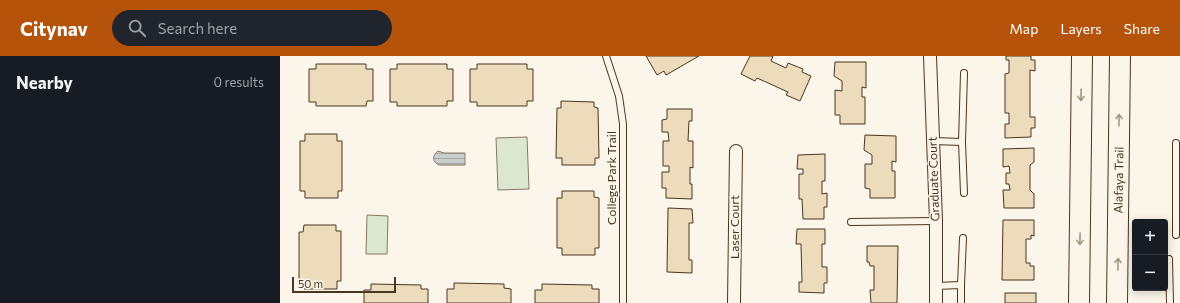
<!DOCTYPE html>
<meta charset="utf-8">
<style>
:root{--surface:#171b24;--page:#20242c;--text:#f1f3f6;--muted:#9ea1a6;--line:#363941;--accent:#b45309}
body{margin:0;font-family:Commissioner,sans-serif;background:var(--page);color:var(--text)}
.controls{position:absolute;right:12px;bottom:12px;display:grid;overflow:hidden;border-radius:4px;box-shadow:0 2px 10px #0003}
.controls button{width:36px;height:36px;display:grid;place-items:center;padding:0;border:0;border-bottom:1px solid var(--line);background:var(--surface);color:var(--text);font:20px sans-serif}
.scale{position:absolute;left:12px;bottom:10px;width:104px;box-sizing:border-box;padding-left:4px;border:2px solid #4a3520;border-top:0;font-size:11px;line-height:14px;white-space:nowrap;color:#4a3520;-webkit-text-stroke:3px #fbf6e9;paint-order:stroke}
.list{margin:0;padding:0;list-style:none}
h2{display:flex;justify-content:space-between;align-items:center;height:52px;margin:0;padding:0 16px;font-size:17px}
h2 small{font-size:13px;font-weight:400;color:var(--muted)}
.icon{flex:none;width:22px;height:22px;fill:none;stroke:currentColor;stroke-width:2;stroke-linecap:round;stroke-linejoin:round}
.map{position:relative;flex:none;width:900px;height:247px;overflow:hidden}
header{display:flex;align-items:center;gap:24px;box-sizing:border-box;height:56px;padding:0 20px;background:var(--accent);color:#fff}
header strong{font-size:19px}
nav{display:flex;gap:22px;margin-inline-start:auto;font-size:14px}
.search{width:280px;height:36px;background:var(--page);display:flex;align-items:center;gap:10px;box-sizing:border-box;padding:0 14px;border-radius:22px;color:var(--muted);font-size:15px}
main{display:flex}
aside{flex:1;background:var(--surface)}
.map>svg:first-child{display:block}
.grass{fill:#dce7d0;stroke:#887966}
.water{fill:url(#water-rules);stroke:#887966}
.building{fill:#ecdcbc;stroke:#4a3520}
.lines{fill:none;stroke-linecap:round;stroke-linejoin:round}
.service-casing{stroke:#4a3520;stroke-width:8}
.minor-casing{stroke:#4a3520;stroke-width:14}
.primary-casing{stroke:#4a3520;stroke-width:22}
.service{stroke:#fbf6e9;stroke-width:6}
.minor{stroke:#fbf6e9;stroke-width:12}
.primary{stroke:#fbf6e9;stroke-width:20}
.oneway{stroke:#a29684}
.labels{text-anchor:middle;stroke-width:3;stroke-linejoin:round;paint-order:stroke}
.street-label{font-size:12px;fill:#4a3520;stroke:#fbf6e9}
</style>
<header>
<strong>Citynav</strong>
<div class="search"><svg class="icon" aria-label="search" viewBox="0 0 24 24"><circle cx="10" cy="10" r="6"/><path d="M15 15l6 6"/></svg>Search here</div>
<nav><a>Map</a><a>Layers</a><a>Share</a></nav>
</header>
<main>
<aside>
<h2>Nearby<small>0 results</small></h2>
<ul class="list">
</ul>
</aside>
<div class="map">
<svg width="900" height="247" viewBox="0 0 900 247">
<defs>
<pattern id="water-rules" width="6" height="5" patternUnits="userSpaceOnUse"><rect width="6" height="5" fill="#c9cecd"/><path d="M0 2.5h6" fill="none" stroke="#a5a8a6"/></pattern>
</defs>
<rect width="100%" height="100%" fill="#fbf6e9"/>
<g class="grass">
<path d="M247,81L249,133L218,134L216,82Z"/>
<path d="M87,159L108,160L107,198H86Z"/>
</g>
<path class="water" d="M158,95L164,97H185V109H159C152,106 152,99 158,95Z"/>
<g class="building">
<path d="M366,0H419L386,19L384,15L377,19Z"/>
<path d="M470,0H493L491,5L506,12L508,7L523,13L522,16L531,20L520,45L506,39L508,36L477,22L475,25L461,18Z"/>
<path d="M726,0H751V4H755V15L750,14V61H755V72H751V81L725,82V68H729V57H725V18L729,17V4H726Z"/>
<path d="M555,6H586V32L582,31V41H585V68H560V59H555V34L562,35V25L554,20Z"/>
<path d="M36,8H86V13H93V45H87L86,50H36V46H29V13H36Z"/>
<path d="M117,8H167V13H173V45H167V50H117V46H110V13H117Z"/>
<path d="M197,8H247V13H253V45H247V50H197V46H190V13H197Z"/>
<path d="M281,45L314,46V51L318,52L319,102H315V109H282V102H276L277,52H281Z"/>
<path d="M387,53H412V65H409L408,85H413V112L410,111V128H412V143L386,142V132H382V116H389V110H383V85H389L388,76H382V64L387,63Z"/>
<path d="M25,78H57V85H62V135H58V142H25V135H20V85H25Z"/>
<path d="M585,79L616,80V106L612,105V115H615V142H590V133L585,132V108H592V99L584,94Z"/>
<path d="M754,92V106L750,109V134L754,138V152H724L723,134H730L729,128H726V117H730L729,110L723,111V93Z"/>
<path d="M545,98V125H542V138L547,137V151H544V163H523L522,143H519V118H523V113H517L518,99Z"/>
<path d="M282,135H314V141L319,142V192H315V199H282V192H277V142H282Z"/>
<path d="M388,152L412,153L413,167H409V204H412V217L387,216Z"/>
<path d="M723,164H754V180L751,179V183H746V207H750V210H754V224H722Z"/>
<path d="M24,169H56V175H61V225H57V233H24V226H19V176H23Z"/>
<path d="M517,173H545V188H542V211H547V227H544V237L519,236V226H522L521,188H516Z"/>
<path d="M587,190H618L617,247H591L590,234H594V210H590L589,206H587Z"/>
<path d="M174,227L224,228V232L231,233V247H167V233H174Z"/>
<path d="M91,228L141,229V233H148V247H84V234H91Z"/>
<path d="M262,228L312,229V233H319V247H255V234H262Z"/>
<rect x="725" y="237" width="31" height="10"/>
</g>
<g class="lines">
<g class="service-casing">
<g id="service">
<path d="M326,0L339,40L343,68V247"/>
<path d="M653,85L682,86L684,17"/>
<path d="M682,86L684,137"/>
<path d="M896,87V179"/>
<path d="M571,166L656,165"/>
<path d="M889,203L890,247"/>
<path d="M681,229L683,182"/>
<path d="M656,230L681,229V247"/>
</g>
</g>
<g class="minor-casing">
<g id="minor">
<path d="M650,0L656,165V247"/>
<path d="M454,247L456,95"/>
</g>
</g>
<g class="primary-casing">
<g id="primary">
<path d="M799,247L802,0"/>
<path d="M837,247L840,0"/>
</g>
</g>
<use href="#service" class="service"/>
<use href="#minor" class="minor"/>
<use href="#primary" class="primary"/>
</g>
<defs><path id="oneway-shaft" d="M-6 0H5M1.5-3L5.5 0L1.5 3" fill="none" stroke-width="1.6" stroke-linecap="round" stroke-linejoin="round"/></defs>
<g class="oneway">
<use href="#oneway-shaft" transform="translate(801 39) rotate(91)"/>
<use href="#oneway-shaft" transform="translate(839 64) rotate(-89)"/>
<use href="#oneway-shaft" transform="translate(800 183) rotate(91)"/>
<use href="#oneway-shaft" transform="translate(838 208) rotate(-89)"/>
</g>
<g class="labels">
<g class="street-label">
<text transform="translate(332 122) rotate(-90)" y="4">College Park Trail</text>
<text transform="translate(654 123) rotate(-92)" y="4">Graduate Court</text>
<text transform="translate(839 124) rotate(-89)" y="4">Alafaya Trail</text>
<text transform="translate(455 171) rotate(-90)" y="4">Laser Court</text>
</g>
</g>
</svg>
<div class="controls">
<button>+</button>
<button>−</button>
</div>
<div class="scale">50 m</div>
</div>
</main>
